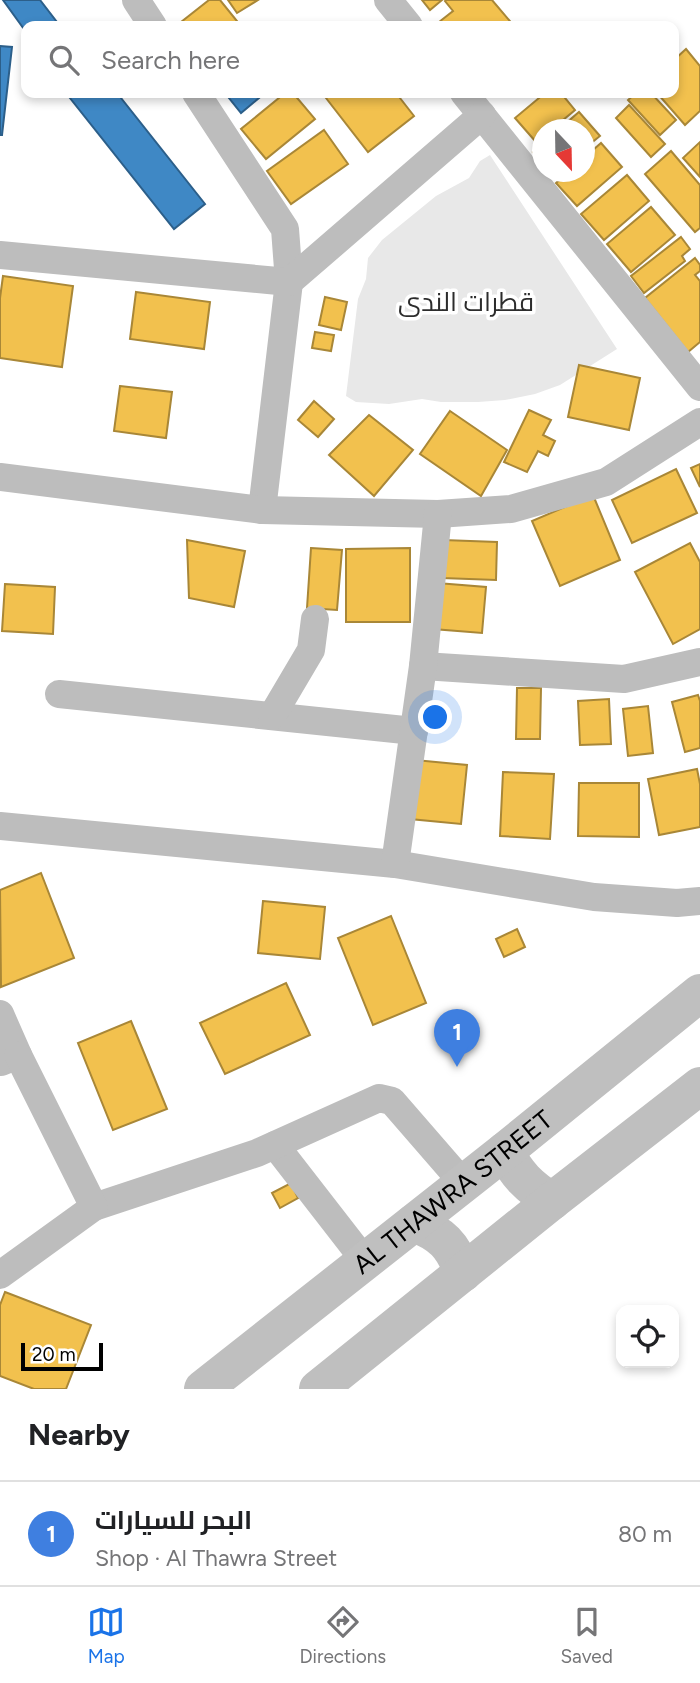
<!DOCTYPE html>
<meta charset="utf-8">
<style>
:root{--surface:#fff;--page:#f2f2f2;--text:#202124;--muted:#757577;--line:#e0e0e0;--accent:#1a73e8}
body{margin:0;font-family:Figtree,Cairo,sans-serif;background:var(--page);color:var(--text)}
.controls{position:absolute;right:21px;bottom:21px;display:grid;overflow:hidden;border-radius:14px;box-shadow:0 4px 10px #0003}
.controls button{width:63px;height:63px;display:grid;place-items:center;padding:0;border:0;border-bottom:2px solid var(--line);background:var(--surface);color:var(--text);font:35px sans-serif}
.compass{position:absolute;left:532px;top:119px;width:63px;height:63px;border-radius:50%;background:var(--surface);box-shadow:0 4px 10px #0003;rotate:158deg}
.scale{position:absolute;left:21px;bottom:18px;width:82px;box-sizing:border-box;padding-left:7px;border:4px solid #000;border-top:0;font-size:19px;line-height:24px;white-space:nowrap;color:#000;-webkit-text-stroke:5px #fff;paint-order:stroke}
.you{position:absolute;left:436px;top:718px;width:24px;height:24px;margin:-18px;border:5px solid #fff;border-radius:50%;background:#1a73e8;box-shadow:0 0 0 10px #1a73e833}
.badge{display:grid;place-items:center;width:46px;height:46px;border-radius:50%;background:var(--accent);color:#fff;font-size:23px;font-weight:700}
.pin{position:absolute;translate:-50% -58px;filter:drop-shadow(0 2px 4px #0008)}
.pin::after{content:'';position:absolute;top:37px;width:24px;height:21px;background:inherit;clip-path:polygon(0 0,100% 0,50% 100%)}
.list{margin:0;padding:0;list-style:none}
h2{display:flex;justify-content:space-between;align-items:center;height:91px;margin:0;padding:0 28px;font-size:30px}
h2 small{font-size:23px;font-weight:400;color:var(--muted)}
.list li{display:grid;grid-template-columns:46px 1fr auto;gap:21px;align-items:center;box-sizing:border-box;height:105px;padding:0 28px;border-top:2px solid var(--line)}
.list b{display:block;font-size:26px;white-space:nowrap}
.list p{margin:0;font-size:23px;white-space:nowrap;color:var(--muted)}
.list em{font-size:23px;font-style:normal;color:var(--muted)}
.icon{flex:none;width:38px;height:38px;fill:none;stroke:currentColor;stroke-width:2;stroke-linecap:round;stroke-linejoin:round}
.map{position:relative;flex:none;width:700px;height:1389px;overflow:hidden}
.search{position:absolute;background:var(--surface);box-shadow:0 4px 10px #0003;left:21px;right:21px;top:21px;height:77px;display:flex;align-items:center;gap:18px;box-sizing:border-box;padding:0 24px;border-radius:14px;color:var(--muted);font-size:26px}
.sheet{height:196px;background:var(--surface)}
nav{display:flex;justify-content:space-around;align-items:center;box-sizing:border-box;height:98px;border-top:2px solid var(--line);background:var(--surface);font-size:19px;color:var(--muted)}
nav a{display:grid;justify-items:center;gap:4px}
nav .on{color:var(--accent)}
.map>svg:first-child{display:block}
.green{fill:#e8e8e8}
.homes{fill:#f2c14e;stroke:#a98737;stroke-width:2}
.schools{fill:#3f88c5;stroke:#2c5f8a;stroke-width:2}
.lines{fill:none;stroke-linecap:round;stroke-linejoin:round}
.minor{stroke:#bdbdbd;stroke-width:28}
.secondary{stroke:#bfbfbf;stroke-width:38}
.labels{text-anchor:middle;stroke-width:7;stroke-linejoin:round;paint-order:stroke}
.park-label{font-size:26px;fill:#2c2c2c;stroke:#fff}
.street-label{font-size:26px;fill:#000;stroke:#fff}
</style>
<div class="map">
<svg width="700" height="1389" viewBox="0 0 700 1389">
<rect width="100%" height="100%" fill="#fff"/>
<path class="green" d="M490,155L617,349L560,385L535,394L505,400L478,402H441L422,399L389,404L356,402L346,396L358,299L366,279L368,258L382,240L436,196L469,178L480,161Z"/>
<g class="homes">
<path d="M209,0H220L241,26H176Z"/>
<path d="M228,0H258L237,13Z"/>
<path d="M422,0H442L430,10Z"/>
<path d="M446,0H492L514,26H467L466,24L464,26H443L439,22L453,11L445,1Z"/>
<path d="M686,49L700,66V111L685,125L657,93H674V60Z"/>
<path d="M285,93H293L315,119L266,159L241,129Z"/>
<path d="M333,93H396L414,116L368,152L326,98Z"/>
<path d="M545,93H561L575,110L551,130H542V137L536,142L515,118Z"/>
<path d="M636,93H651L676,120L660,135L628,100Z"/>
<path d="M629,105L665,144L651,157L616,118Z"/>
<path d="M579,112L600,136L584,149V130H558Z"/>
<path d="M324,130L348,164L291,204L267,171Z"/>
<path d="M700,142V177L683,158Z"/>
<path d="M601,143L622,167L577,206L556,183L569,172H584V158Z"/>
<path d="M542,144V162L533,152Z"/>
<path d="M671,151L700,185V228L695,232L645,174Z"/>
<path d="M627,175L649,201L604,240L581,214Z"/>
<path d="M651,207L675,235L631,272L607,244Z"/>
<path d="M681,237L690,249L682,256L685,261L644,293L631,276Z"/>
<path d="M695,258L700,265V271L695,275L700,281V342L688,352L645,298Z"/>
<path d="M3,276L73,286L62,367L0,358V298Z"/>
<path d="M136,292L210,302L204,349L130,339Z"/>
<path d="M325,297L347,302L341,330L319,325Z"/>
<path d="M315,332L334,335L331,351L312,348Z"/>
<path d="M579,365L640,378L629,430L568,417Z"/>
<path d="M120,386L172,392L166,438L114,431Z"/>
<path d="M314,401L334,419L318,437L298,420Z"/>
<path d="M529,410L551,420L543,435L555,441L548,456L538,451L527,472L504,462Z"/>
<path d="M450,411L507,450L481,496L420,454Z"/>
<path d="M369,415L413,450L374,496L329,455Z"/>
<path d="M700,464V487L691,468Z"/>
<path d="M676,469L697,513L632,543L612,500Z"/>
<path d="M593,495L620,560L560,586L532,521Z"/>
<path d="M187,540L245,551L234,607L189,598Z"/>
<path d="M443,540L497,542L496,580L442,578Z"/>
<path d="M690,543L700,562V629L673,644L635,572Z"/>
<path d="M311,548L342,550L337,610L307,608Z"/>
<path d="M410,548V622H346V549Z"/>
<path d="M437,583L486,587L482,633L433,629Z"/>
<path d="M5,584L55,587L53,634L2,631Z"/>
<path d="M517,688H541L540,739H516Z"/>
<path d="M698,695L700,701V748L685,752L672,702Z"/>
<path d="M609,699L611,744L580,745L578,701Z"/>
<path d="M648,706L653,753L628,756L623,709Z"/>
<path d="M415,760L467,765L461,824L410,819Z"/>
<path d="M697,769L700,784V827L659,835L648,779Z"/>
<path d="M503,772L554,774L550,839L500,836Z"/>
<path d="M579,783H639V837L578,836Z"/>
<path d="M41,873L74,958L1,987L0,890Z"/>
<path d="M263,901L325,907L320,959L258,953Z"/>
<path d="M391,916L426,1003L373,1025L338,938Z"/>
<path d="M517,929L525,947L504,957L496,939Z"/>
<path d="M286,983L310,1035L225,1074L200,1023Z"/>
<path d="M131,1021L167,1109L113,1130L78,1043Z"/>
<path d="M291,1183L298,1198L280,1208L272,1193Z"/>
<path d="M5,1292L91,1325L66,1389H34L0,1376V1305Z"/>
</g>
<g class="schools">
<path d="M3,0H40L60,26H26V32Z"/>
<path d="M0,46L12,47L2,135H0Z"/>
<path d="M66,93H117L205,204L174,229Z"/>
<path d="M225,93H265L241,113Z"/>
</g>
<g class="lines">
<g class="minor">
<path d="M136,0L153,26"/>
<path d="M388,0L409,26"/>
<path d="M196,93L285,229L289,282L262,510"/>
<path d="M464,93L700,387"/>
<path d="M0,255L289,282L482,115"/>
<path d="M0,477L262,510L438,514L511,509L606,482L700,422"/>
<path d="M423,666L624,679L700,662"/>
<path d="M59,694L414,731"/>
<path d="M272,716L311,650L315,619"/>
<path d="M0,826L395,864L594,897L677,903L700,901"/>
<path d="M395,864L423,666L438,514"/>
<path d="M0,1014L18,1055L1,1062"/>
<path d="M275,1145L365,1261"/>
<path d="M94,1207L257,1153L379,1098L392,1101L464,1184"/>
<path d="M0,1275L94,1207L18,1055"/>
</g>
<g class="secondary">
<path d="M505,1151C516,1174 530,1188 552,1201"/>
<path d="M414,1223C442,1234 453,1245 463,1273"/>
<path id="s1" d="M203,1389L505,1151L700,993"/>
<path d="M318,1389L552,1201L700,1086"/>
</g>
</g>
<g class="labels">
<g class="park-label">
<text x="466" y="311">قطرات الندى</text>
</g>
<g class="street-label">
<text dy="9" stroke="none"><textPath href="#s1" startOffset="318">AL THAWRA STREET</textPath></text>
</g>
</g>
</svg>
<div class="controls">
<button><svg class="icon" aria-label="locate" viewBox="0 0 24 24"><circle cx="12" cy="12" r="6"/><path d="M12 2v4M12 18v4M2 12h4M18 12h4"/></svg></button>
</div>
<svg class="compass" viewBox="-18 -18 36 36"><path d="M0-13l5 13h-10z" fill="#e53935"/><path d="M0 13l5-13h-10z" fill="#757577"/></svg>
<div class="scale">20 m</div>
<div class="you"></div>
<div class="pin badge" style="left:457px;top:1067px;background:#3f7fe0">1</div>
<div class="search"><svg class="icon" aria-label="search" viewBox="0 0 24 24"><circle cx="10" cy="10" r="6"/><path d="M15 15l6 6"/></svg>Search here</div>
</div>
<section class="sheet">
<h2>Nearby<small></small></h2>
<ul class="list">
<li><span class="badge" style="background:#3f7fe0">1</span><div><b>البحر للسيارات</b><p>Shop · Al Thawra Street</p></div><em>80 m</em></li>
</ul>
</section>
<nav>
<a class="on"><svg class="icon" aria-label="map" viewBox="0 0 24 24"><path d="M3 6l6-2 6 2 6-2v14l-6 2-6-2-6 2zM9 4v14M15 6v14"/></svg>Map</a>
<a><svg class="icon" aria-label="directions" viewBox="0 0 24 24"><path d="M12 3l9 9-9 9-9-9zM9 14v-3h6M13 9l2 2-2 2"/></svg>Directions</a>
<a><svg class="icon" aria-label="saved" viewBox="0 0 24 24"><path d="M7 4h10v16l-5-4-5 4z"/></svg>Saved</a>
</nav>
